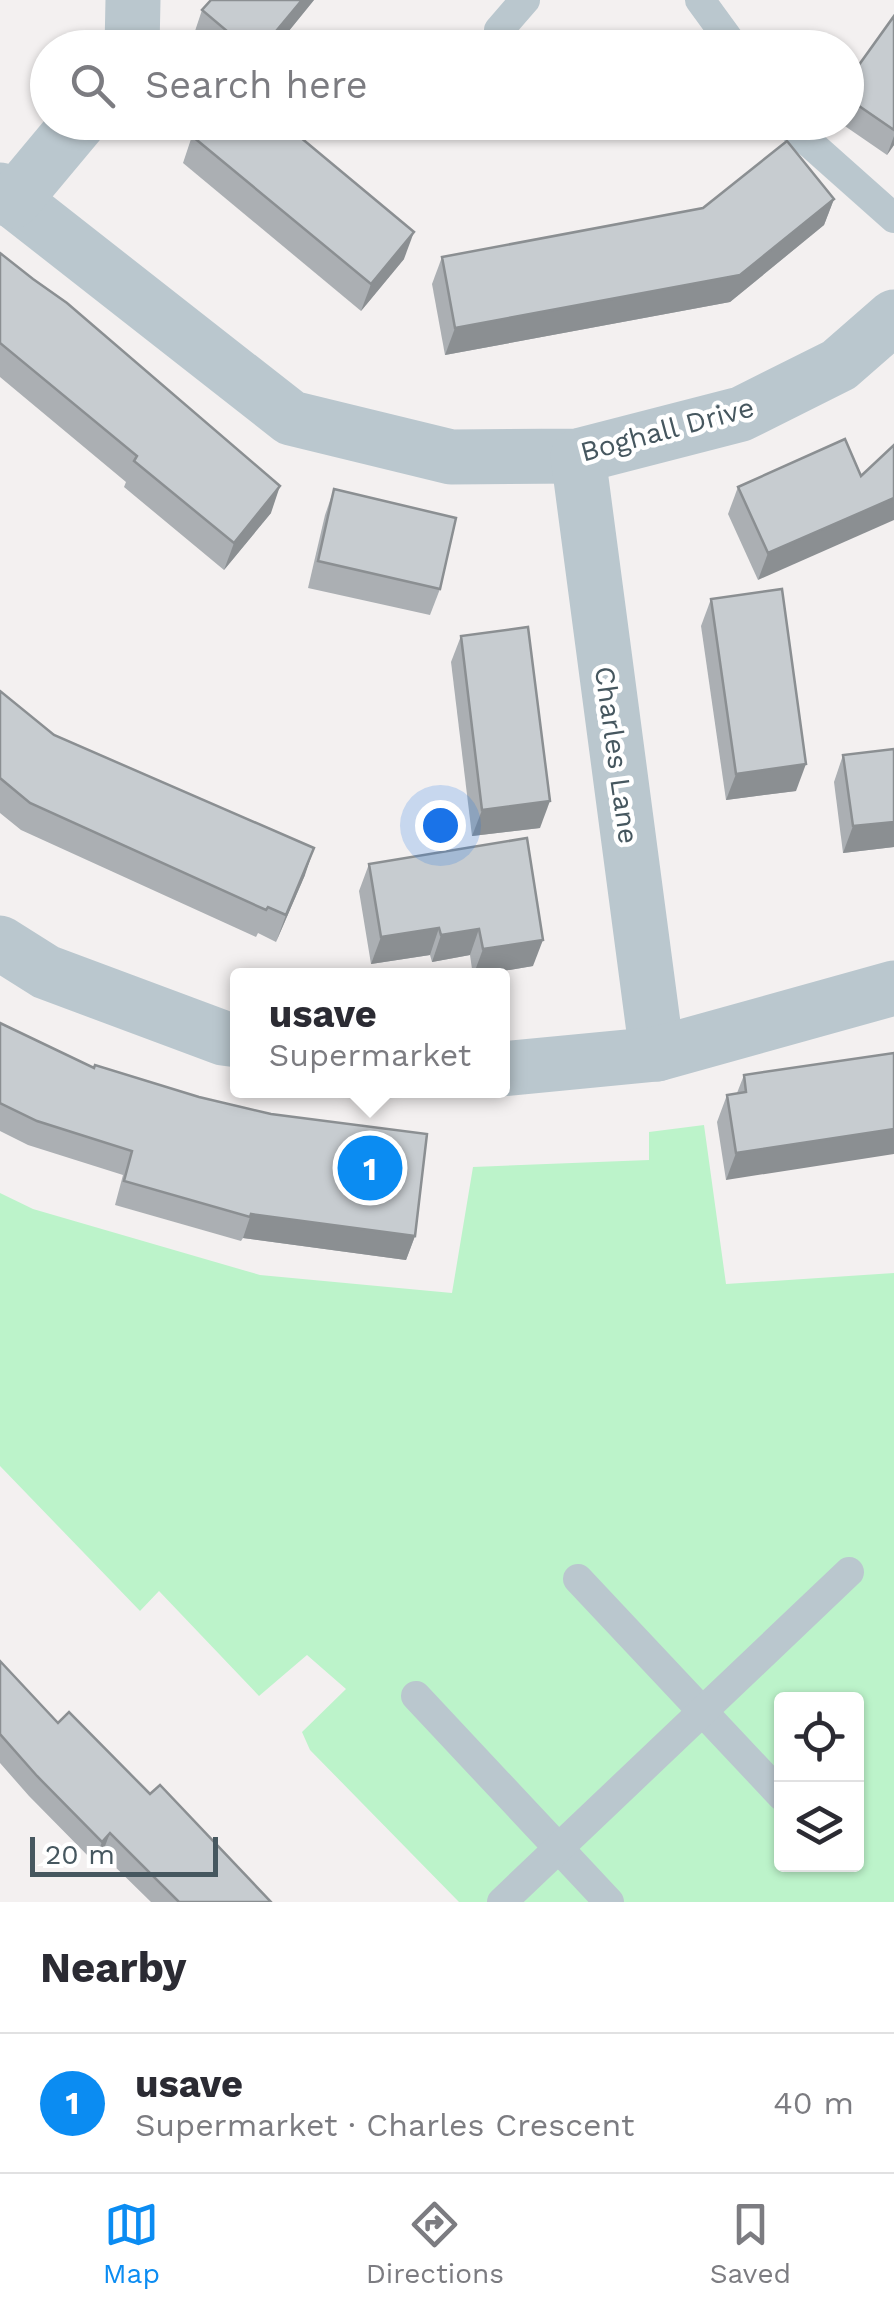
<!DOCTYPE html>
<meta charset="utf-8">
<style>
:root{--surface:#fff;--page:#f2f2f3;--text:#2b2b33;--muted:#7c7c81;--line:#e1e1e2;--accent:#0b8cf2}
body{margin:0;font-family:"Work Sans",sans-serif;background:var(--page);color:var(--text)}
.controls{position:absolute;right:30px;bottom:30px;display:grid;overflow:hidden;border-radius:10px;box-shadow:0 2px 8px #0004}
.controls button{width:90px;height:90px;display:grid;place-items:center;padding:0;border:0;border-bottom:2px solid var(--line);background:var(--surface);color:var(--text);font:50px sans-serif}
.scale{position:absolute;left:30px;bottom:25px;width:188px;box-sizing:border-box;padding-left:10px;border:5px solid #46575f;border-top:0;font-size:28px;line-height:35px;white-space:nowrap;color:#46575f;-webkit-text-stroke:8px #fff;paint-order:stroke}
.you{position:absolute;left:440px;top:825px;width:35px;height:35px;margin:-25px;border:8px solid #fff;border-radius:50%;background:#1a73e8;box-shadow:0 0 0 15px #1a73e833}
.badge{display:grid;place-items:center;width:65px;height:65px;border-radius:50%;background:var(--accent);color:#fff;font-size:32px;font-weight:700}
.pin{position:absolute;translate:-50% -50%;border:5px solid #fff;box-shadow:0 2px 10px #0006}
.popup{position:absolute;left:230px;top:968px;width:280px;height:130px;box-sizing:border-box;display:grid;place-content:center;border-radius:10px;background:var(--surface);filter:drop-shadow(0 2px 8px #0005);font-size:32px;white-space:nowrap;color:var(--muted)}
.popup b{font-size:38px;color:var(--text)}
.popup::after{content:'';position:absolute;left:50%;top:100%;margin-left:-20px;border:20px solid transparent;border-top-color:var(--surface)}
.list{margin:0;padding:0;list-style:none}
h2{display:flex;justify-content:space-between;align-items:center;height:130px;margin:0;padding:0 40px;font-size:42px}
h2 small{font-size:32px;font-weight:400;color:var(--muted)}
.list li{display:grid;grid-template-columns:65px 1fr auto;gap:30px;align-items:center;box-sizing:border-box;height:140px;padding:0 40px;border-top:2px solid var(--line)}
.list b{display:block;font-size:38px;white-space:nowrap}
.list p{margin:0;font-size:32px;white-space:nowrap;color:var(--muted)}
.list em{font-size:32px;font-style:normal;color:var(--muted)}
.icon{flex:none;width:55px;height:55px;fill:none;stroke:currentColor;stroke-width:2;stroke-linecap:round;stroke-linejoin:round}
.map{position:relative;flex:none;width:894px;height:1902px;overflow:hidden}
.search{position:absolute;background:var(--surface);box-shadow:0 2px 8px #0004;left:30px;right:30px;top:30px;height:110px;display:flex;align-items:center;gap:25px;box-sizing:border-box;padding:0 35px;border-radius:55px;color:var(--muted);font-size:38px}
.sheet{height:270px;background:var(--surface)}
nav{display:flex;justify-content:space-around;align-items:center;box-sizing:border-box;height:140px;border-top:2px solid var(--line);background:var(--surface);font-size:28px;color:var(--muted)}
nav a{display:grid;justify-items:center;gap:5px}
nav .on{color:var(--accent)}
.map>svg:first-child{display:block}
.green{fill:#bcf3ca;fill-rule:evenodd}
.lines{fill:none;stroke-linecap:round;stroke-linejoin:round}
.service{stroke:#bac7ce;stroke-width:30}
.minor{stroke:#bac7ce;stroke-width:55}
.wall{fill:#abafb3}
.shaded-wall{fill:#8b8f92}
.building{fill:#c7ccd0;stroke:#8b8f92;stroke-width:2.5}
.labels{text-anchor:middle;stroke-width:9;stroke-linejoin:round;paint-order:stroke}
.street-label{font-size:28px;fill:#46575f;stroke:#fff}
</style>
<div class="map">
<svg width="894" height="1902" viewBox="0 0 894 1902">
<rect width="100%" height="100%" fill="#f3f0f0"/>
<path class="green" d="M704,1125L726,1284L894,1273V1902H459L310,1750L302,1732L346,1689L307,1655L259,1696L159,1591L140,1611L0,1466V1193L33,1209L260,1275L452,1293L473,1167L649,1160V1132ZM782,1700H856V1864H782Z"/>
<g class="lines">
<g class="service">
<path d="M700,0L735,48"/>
<path d="M499,30L525,0"/>
<path d="M786,122L894,218"/>
<path d="M578,1579L782,1796"/>
<path d="M416,1696L609,1902"/>
<path d="M502,1902L849,1572"/>
</g>
<g class="minor">
<path d="M132,48L133,0"/>
<path d="M0,190L291,418L451,457L578,456L741,414L839,365L894,317"/>
<path d="M13,201L79,122"/>
<path d="M578,456L657,1054"/>
<path d="M0,943L46,972L223,1038L238,1040"/>
<path d="M502,1069L657,1054L894,988"/>
</g>
</g>
<g class="wall">
<path d="M314,0L275,48H205L193,37L202,10Z"/>
<path d="M894,16V145L887,155L839,122H846V83Z"/>
<path d="M192,136L404,259L361,311L183,163Z"/>
<path d="M834,199L824,225L730,302L445,355L432,284L442,257Z"/>
<path d="M0,253L271,513L224,570L124,487L126,482L0,377Z"/>
<path d="M845,439L758,580L728,514L738,487Z"/>
<path d="M334,489L440,589L430,615L308,588L325,515Z"/>
<path d="M711,599L796,791L726,800L701,626Z"/>
<path d="M461,636L540,828L472,836L451,662Z"/>
<path d="M0,691L54,735L305,875L276,942L258,933L256,937L21,830L0,813Z"/>
<path d="M894,749V847L843,853L834,782L843,755Z"/>
<path d="M527,838L533,966L473,976L470,955L432,962L430,955L371,964L359,891L369,864Z"/>
<path d="M0,1023L415,1236L406,1260L243,1238L241,1241L115,1205L123,1175L28,1145L0,1131Z"/>
<path d="M894,1053L726,1180L717,1122L727,1095L737,1093L744,1075Z"/>
<path d="M0,1661L58,1723L150,1794L271,1902H151L102,1854L94,1862L29,1796L0,1763Z"/>
</g>
<g class="shaded-wall">
<path d="M302,0H314L275,48H262Z"/>
<path d="M894,136V145L887,155Z"/>
<path d="M834,199L824,225L730,302L445,355L455,328Z"/>
<path d="M414,232L404,259L361,311L371,284Z"/>
<path d="M280,486L271,513L224,570L234,543Z"/>
<path d="M894,498V520L758,580L768,553Z"/>
<path d="M806,764L796,791L726,800L736,774Z"/>
<path d="M550,801L540,828L472,836L482,810Z"/>
<path d="M894,822V847L843,853L853,826Z"/>
<path d="M314,848L305,875L276,942L286,915Z"/>
<path d="M439,928L430,955L371,964L381,937Z"/>
<path d="M479,929L470,955L432,962L441,935Z"/>
<path d="M543,940L533,966L473,976L483,949Z"/>
<path d="M894,1129V1154L726,1180L736,1153Z"/>
<path d="M251,1214L415,1236L406,1260L243,1238Z"/>
<path d="M110,1833L102,1854L94,1862L102,1842Z"/>
</g>
<g class="building">
<path d="M211,0H302L262,48H247L202,10Z"/>
<path d="M894,16V130L846,97V83Z"/>
<path d="M204,122H282L414,232L371,284L192,136Z"/>
<path d="M787,141L834,199L740,275L455,328L442,257L703,208Z"/>
<path d="M0,253L33,279L67,303L280,486L234,543L134,461L137,456L0,343Z"/>
<path d="M845,439L861,476L894,445V498L768,553L738,487Z"/>
<path d="M334,489L456,518L440,589L318,561Z"/>
<path d="M782,589L806,764L736,774L711,599Z"/>
<path d="M528,627L550,801L482,810L461,636Z"/>
<path d="M0,691L54,735L314,848L286,915L268,907L266,910L30,803L0,778Z"/>
<path d="M894,749V822L853,826L843,755Z"/>
<path d="M527,838L543,940L483,949L479,929L441,935L439,928L381,937L369,864Z"/>
<path d="M0,1023L94,1068L95,1065L199,1097L271,1114L427,1134L415,1236L251,1214L250,1217L124,1181L132,1151L37,1121L0,1103Z"/>
<path d="M894,1053V1129L736,1153L727,1095L746,1092L744,1075Z"/>
<path d="M0,1661L58,1723L69,1712L150,1794L160,1785L271,1902H179L110,1833L102,1842L37,1776L0,1734Z"/>
</g>
<g class="labels">
<g class="street-label">
<text transform="translate(667 429) rotate(-15)" y="10">Boghall Drive</text>
<text transform="translate(617 755) rotate(82)" y="10">Charles Lane</text>
</g>
</g>
</svg>
<div class="controls">
<button><svg class="icon" aria-label="locate" viewBox="0 0 24 24"><circle cx="12" cy="12" r="6"/><path d="M12 2v4M12 18v4M2 12h4M18 12h4"/></svg></button>
<button><svg class="icon" aria-label="layers" viewBox="0 0 24 24"><path d="M12 4l9 5-9 5-9-5zM3 14l9 5 9-5"/></svg></button>
</div>
<div class="scale">20 m</div>
<div class="you"></div>
<div class="pin badge" style="left:370px;top:1168px">1</div>
<div class="popup"><b>usave</b>Supermarket</div>
<div class="search"><svg class="icon" aria-label="search" viewBox="0 0 24 24"><circle cx="10" cy="10" r="6"/><path d="M15 15l6 6"/></svg>Search here</div>
</div>
<section class="sheet">
<h2>Nearby<small></small></h2>
<ul class="list">
<li><span class="badge">1</span><div><b>usave</b><p>Supermarket · Charles Crescent</p></div><em>40 m</em></li>
</ul>
</section>
<nav>
<a class="on"><svg class="icon" aria-label="map" viewBox="0 0 24 24"><path d="M3 6l6-2 6 2 6-2v14l-6 2-6-2-6 2zM9 4v14M15 6v14"/></svg>Map</a>
<a><svg class="icon" aria-label="directions" viewBox="0 0 24 24"><path d="M12 3l9 9-9 9-9-9zM9 14v-3h6M13 9l2 2-2 2"/></svg>Directions</a>
<a><svg class="icon" aria-label="saved" viewBox="0 0 24 24"><path d="M7 4h10v16l-5-4-5 4z"/></svg>Saved</a>
</nav>
